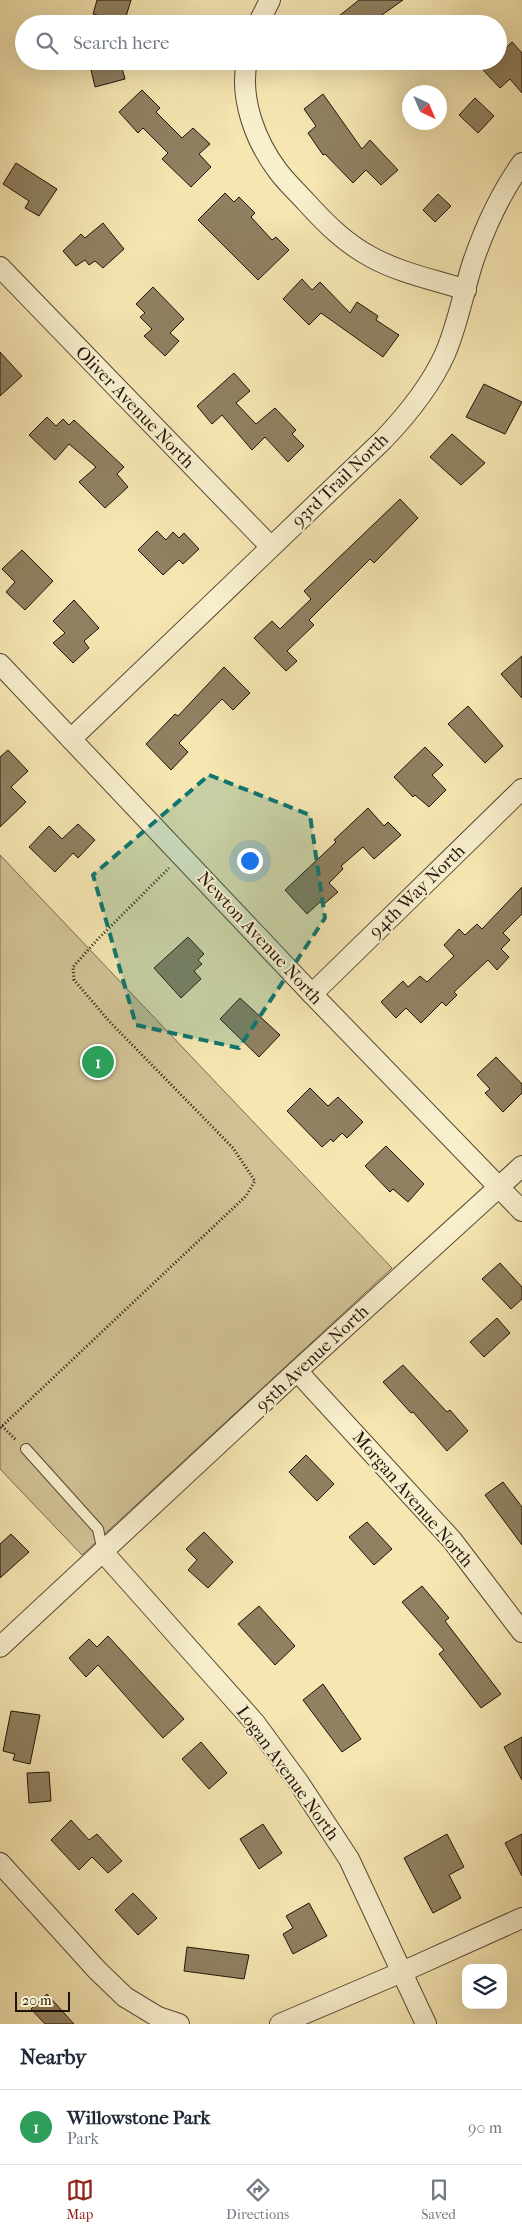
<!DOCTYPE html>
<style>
:root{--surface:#fff;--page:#f2f2f3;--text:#1f2937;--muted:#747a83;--line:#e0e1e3;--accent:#8f2418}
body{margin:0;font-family:"IM FELL French Canon",serif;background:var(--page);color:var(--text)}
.controls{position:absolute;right:15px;bottom:15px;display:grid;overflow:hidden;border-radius:10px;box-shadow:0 5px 20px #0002}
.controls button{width:45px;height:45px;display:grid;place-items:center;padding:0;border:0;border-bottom:1px solid var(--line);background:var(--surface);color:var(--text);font:25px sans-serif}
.compass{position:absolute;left:402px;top:85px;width:45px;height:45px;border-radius:50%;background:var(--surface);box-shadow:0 5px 20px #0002;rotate:136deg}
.scale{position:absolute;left:15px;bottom:12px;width:55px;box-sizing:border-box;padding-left:5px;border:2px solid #21140a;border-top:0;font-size:14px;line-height:18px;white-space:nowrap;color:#21140a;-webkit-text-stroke:4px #f8efcd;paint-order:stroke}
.you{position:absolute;left:249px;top:860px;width:18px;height:18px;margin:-12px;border:4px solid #fff;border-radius:50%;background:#1a73e8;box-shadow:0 0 0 8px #1a73e833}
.badge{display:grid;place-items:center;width:32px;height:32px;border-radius:50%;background:var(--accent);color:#fff;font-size:16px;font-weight:700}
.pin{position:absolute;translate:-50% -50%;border:2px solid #fff;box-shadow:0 1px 5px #0006}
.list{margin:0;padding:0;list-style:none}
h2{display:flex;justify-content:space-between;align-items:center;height:65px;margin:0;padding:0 20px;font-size:21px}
h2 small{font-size:16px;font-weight:400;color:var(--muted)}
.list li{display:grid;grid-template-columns:32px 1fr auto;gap:15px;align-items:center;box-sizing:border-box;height:75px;padding:0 20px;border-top:1px solid var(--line)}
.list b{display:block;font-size:19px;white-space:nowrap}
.list p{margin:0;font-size:16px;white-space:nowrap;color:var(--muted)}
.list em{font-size:16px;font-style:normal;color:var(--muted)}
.icon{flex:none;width:28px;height:28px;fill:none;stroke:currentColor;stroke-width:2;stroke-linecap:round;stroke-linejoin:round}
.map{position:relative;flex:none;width:522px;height:2024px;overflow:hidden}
.search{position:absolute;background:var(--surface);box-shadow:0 5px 20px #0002;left:15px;right:15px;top:15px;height:55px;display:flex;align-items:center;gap:12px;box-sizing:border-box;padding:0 18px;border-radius:28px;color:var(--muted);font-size:19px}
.sheet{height:140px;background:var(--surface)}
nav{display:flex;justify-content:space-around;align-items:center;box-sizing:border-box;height:70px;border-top:1px solid var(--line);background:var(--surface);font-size:14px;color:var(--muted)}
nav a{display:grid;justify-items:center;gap:2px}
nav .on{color:var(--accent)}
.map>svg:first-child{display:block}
.green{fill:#d1c295;stroke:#796b50}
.building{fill:#8f8161;stroke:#21140a}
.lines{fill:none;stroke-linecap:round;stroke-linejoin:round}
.service-casing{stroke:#564834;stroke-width:12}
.minor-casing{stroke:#564834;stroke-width:22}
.path{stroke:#21140a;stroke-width:3;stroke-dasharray:1 2.5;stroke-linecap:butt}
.service{stroke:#f8efcd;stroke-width:10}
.minor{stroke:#f8efcd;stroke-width:20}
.marked{fill:#0f766e;fill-opacity:0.2;stroke:#0f766e;stroke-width:4;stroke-dasharray:10 6;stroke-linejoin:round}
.labels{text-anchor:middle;stroke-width:4;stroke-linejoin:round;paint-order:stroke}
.street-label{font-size:18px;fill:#21140a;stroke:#f8efcd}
</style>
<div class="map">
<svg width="522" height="2024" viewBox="0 0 522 2024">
<rect width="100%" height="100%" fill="#f5e6b2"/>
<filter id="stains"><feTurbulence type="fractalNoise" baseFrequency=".004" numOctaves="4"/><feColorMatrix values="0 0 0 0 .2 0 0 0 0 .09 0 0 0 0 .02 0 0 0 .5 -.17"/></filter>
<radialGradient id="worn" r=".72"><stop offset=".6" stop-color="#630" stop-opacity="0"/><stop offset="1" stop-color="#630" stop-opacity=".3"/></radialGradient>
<path class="green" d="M0,855L392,1268L82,1555L0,1469Z"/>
<g class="building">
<path d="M97,0H131L124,23L93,14Z"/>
<path d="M359,0H403L369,24H329Z"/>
<path d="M512,42L522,53V93L510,79L500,88L483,70L492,61H498V56Z"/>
<path d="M89,61H120L125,79L95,87Z"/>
<path d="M142,90L160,108L156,112L182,138L193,128L210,144L199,154L211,167L191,187L162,159L168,153L143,128L138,133L119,112Z"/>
<path d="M323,94L362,149L370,140L398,170L381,185L366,170L353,183L325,154L323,155L308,133L316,126L304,109Z"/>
<path d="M475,98L494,116L478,133L459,115Z"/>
<path d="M16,163L57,189L39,216L25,208L29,201L3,184Z"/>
<path d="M225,193L234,202L239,197L255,213L251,217L272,240L276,237L289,250L258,280L198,220Z"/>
<path d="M438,194L451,206L435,222L423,210Z"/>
<path d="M103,223L124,249L103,268L95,261L89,265L85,260L76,266L63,251L81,234L85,238Z"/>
<path d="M302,279L312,290L320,282L350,313L357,302L378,316L376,320L399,335L383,357L321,313L309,325L283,299Z"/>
<path d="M153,287L184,319L170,333L179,341L165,356L144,336L152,329L140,317L145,313L136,304Z"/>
<path d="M0,352L22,376L0,396Z"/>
<path d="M234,373L250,391L236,403L256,424L275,408L296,430L292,434L304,446L288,462L265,437L252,450L222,415L212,424L197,406Z"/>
<path d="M484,384L522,402L505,434L466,417Z"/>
<path d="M47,417L56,426L63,419L69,425L74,420L124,467L117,474L128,487L105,508L79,482L96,467L69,444L55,460L29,435Z"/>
<path d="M452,434L485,463L461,485L430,457Z"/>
<path d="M400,499L418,518L374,563L370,559L309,620L314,625L287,651L297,661L286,671L254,638L272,621L280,629L311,599L304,591Z"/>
<path d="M157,531L166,540L173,532L179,538L184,533L199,549L183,564L179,560L163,575L138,550Z"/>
<path d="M22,550L53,581L25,610L6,592L15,582L2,569Z"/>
<path d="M74,600L99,628L84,641L89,648L73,663L53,643L65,633L53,621Z"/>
<path d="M522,656V698L501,674Z"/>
<path d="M224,667L250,693L233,710L222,699L179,743L188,752L171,770L146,744L175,714L178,716Z"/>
<path d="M468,706L503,746L485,763L448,724Z"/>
<path d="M425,747L443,765L432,775L446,790L429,807L415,795L413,797L394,777Z"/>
<path d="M8,750L28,771L11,787L26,802L0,827V757Z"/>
<path d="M368,808L384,826L388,822L401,835L374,859L363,847L341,866L343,869L329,883L338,892L323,905L320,902L307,914L285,890L336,842L334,840Z"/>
<path d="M78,824L95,840L78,858L73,853L55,872L29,847L49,826L62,839Z"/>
<path d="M522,887V914L503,933L510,940L501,949L509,957L497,970L488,960L454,992L457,995L446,1006L442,1002L421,1023L406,1008L396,1018L381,1002L403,981L408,987L420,976L427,982L454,956L444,945L459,929L465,935L477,924L482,929Z"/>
<path d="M188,937L204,954L198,960L202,964L194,971L201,979L181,998L154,968Z"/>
<path d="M240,998L280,1035L259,1057L220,1019Z"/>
<path d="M496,1057L522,1084V1093L503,1112L485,1093L490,1089L477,1075Z"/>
<path d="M310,1088L328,1106L338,1097L363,1122L347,1138L342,1133L333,1142L331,1139L322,1147L287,1111Z"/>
<path d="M386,1146L424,1184L408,1202L393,1189L390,1192L365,1166Z"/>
<path d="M500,1263L522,1287V1299L511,1309L482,1279Z"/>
<path d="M497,1318L510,1333L484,1357L470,1342Z"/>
<path d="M403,1365L447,1412L450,1410L468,1431L447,1451L413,1412L411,1413L383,1382Z"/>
<path d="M306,1455L334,1484L317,1501L289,1472Z"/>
<path d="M503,1482L522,1507V1545L485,1495Z"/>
<path d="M367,1522L392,1549L374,1565L349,1537Z"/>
<path d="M204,1532L233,1562L208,1588L188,1570L197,1560L186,1549Z"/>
<path d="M11,1534L29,1552L0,1578V1544Z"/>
<path d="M422,1586L449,1618L445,1621L501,1694L481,1708L439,1654L444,1650L402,1602Z"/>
<path d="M259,1606L295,1646L275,1665L238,1624Z"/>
<path d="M108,1636L184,1719L163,1738L98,1665L86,1677L69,1658L89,1639L97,1647Z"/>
<path d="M323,1684L361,1739L342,1752L303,1700Z"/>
<path d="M11,1711L40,1715L30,1764L13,1760L15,1754L3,1751Z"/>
<path d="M522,1737V1780L504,1747Z"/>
<path d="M201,1742L227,1773L209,1789L182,1759Z"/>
<path d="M49,1772L51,1801L29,1803L27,1773Z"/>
<path d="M71,1820L89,1840L97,1834L122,1861L108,1873L92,1857L79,1870L51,1840Z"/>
<path d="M263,1824L282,1853L259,1869L240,1839Z"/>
<path d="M447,1834L464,1867L449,1875L461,1898L433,1913L404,1858Z"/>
<path d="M522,1834V1876L505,1843Z"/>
<path d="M133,1893L157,1918L138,1935L115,1910Z"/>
<path d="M309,1903L327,1936L293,1954L283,1934L293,1928L286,1916Z"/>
<path d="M187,1947L249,1955L244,1979L184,1971Z"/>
<path d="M47,1994L74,2024H45L31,2009Z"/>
</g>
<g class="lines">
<g class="service-casing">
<path id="service" d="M26,1449L98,1529L103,1552"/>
</g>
<g class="minor-casing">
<g id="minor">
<path d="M258,24L270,0"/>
<path d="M247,61C239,99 256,142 278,171C286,182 297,192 306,202C326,224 346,244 373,258C401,273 435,280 466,290"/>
<path d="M0,267L270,546"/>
<path d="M0,664L312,994L522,1211"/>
<path d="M71,739L383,440C408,414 430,387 445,354C458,324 463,293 473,262C485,227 500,194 522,163"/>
<path d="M312,994L522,789"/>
<path d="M297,1371L452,1540L522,1632"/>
<path d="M103,1552L255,1723L299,1783L349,1859L426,2024"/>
<path d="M0,1647L297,1371L522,1166"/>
<path d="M0,1863L97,1970L125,1997L158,2017L179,2024"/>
<path d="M280,2024L402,1972L522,1918"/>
</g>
</g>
<g class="path">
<path d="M2,1426L16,1440"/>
<path d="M0,1428L246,1196L255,1181L233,1148L109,1021L74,980L73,967L97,940L169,868"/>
</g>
<use href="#service" class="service"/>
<use href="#minor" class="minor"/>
</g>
<path class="marked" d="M209,775L310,815L325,918L239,1048L136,1025L93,875Z"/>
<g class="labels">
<g class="street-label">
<text transform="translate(135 407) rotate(46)" y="6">Oliver Avenue North</text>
<text transform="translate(340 480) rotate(-44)" y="6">93rd Trail North</text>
<text transform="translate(417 891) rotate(-44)" y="6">94th Way North</text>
<text transform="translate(260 938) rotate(47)" y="6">Newton Avenue North</text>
<text transform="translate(312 1358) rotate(-43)" y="6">95th Avenue North</text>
<text transform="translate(413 1499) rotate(49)" y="6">Morgan Avenue North</text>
<text transform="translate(288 1773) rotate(54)" y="6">Logan Avenue North</text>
</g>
</g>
<rect width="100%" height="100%" filter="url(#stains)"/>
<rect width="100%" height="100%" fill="url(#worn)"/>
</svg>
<div class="controls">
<button><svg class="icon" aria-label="layers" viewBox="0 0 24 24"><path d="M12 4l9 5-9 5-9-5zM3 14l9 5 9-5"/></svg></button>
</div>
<svg class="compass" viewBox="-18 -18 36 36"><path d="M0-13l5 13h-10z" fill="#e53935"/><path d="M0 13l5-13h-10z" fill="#747a83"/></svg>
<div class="scale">20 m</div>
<div class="you"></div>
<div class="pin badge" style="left:98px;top:1062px;background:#2e9e5b">1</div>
<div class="search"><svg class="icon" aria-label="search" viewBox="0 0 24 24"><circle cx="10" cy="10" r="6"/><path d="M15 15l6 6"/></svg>Search here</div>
</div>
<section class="sheet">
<h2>Nearby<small></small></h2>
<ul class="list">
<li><span class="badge" style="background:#2e9e5b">1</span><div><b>Willowstone Park</b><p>Park</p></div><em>90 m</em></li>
</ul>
</section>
<nav>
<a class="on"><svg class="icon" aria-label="map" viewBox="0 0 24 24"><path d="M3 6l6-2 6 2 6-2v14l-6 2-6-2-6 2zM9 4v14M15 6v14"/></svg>Map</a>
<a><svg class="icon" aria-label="directions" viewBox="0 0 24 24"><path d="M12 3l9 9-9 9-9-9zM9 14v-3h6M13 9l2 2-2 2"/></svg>Directions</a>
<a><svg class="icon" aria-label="saved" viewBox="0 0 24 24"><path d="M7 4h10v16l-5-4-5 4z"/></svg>Saved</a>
</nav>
